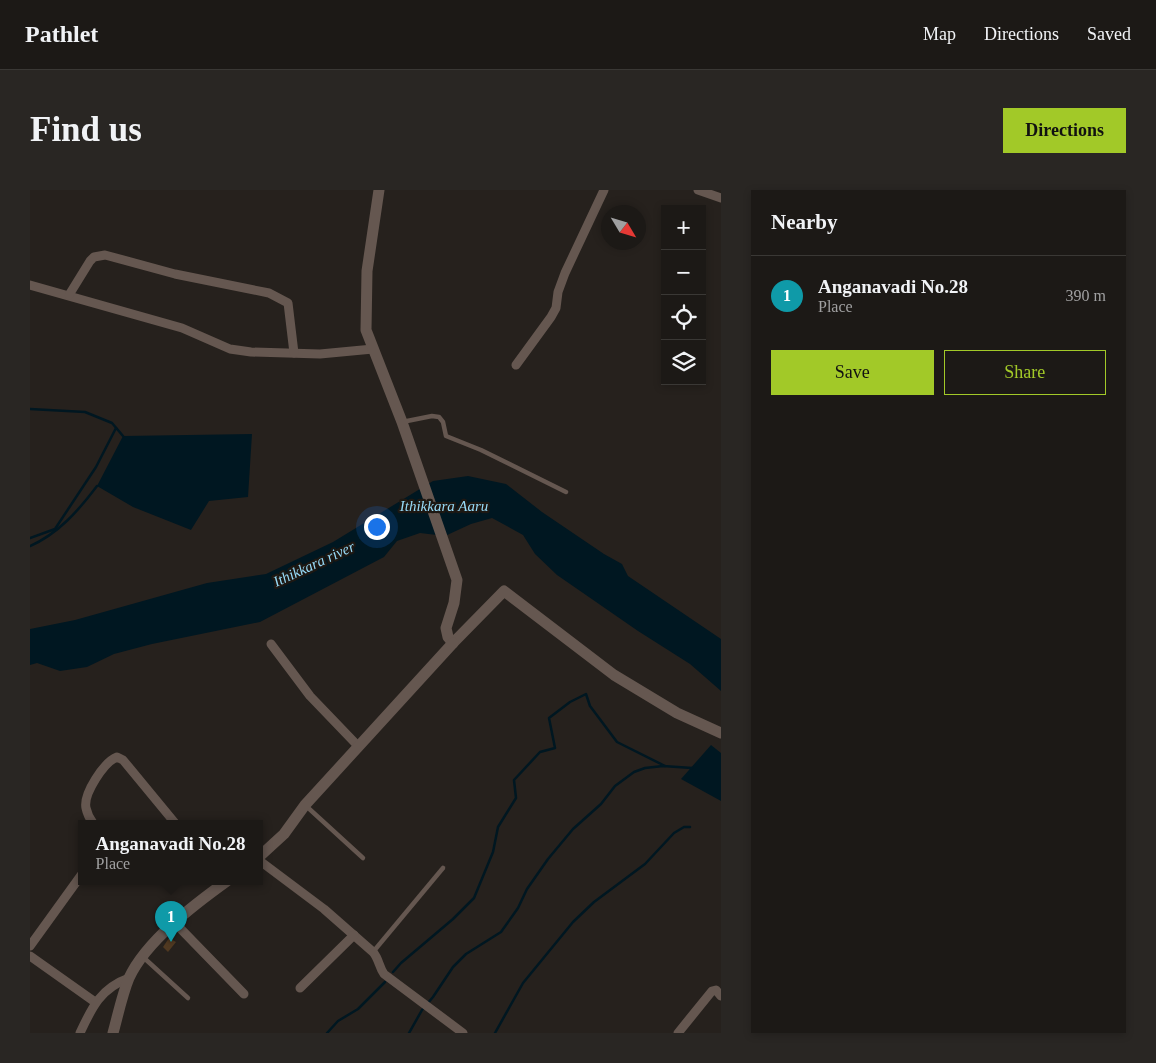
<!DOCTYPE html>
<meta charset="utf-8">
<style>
:root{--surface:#1c1916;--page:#292623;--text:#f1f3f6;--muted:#a0a0a1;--line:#3a3835;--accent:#a2c928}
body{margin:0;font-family:Georgia,serif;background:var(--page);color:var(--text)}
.controls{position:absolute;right:15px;top:15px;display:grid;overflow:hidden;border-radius:0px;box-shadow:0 2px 8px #0003}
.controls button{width:45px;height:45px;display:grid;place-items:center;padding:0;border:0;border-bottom:1px solid var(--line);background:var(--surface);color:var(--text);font:25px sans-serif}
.compass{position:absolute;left:571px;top:15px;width:45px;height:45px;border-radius:50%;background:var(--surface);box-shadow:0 2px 8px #0003;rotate:128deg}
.you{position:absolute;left:346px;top:336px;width:18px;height:18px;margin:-12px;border:4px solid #fff;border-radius:50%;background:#1a73e8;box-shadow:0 0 0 8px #1a73e833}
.badge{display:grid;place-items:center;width:32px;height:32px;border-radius:50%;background:var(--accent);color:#fff;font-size:16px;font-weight:700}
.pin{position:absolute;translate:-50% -41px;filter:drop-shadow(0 1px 2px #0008)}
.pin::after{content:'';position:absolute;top:26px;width:18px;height:15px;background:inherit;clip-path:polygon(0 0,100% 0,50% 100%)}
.popup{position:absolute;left:48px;top:630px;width:185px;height:65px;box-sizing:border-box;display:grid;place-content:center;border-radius:0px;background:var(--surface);filter:drop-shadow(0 1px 4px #0005);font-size:16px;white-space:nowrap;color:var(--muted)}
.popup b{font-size:19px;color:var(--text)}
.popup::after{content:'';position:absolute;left:50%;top:100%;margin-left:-10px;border:10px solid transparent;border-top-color:var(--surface)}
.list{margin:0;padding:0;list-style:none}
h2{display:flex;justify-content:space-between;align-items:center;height:65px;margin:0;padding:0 20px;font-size:21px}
h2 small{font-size:16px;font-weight:400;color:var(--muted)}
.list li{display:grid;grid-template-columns:32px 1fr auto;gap:15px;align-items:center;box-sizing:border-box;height:80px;padding:0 20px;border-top:1px solid var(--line)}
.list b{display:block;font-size:19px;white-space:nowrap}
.list p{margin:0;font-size:16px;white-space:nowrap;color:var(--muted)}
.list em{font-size:16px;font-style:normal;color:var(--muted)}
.actions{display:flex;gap:10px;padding:15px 20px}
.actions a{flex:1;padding:11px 0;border:1px solid var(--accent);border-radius:0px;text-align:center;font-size:18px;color:var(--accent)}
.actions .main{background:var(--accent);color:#111}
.icon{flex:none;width:28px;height:28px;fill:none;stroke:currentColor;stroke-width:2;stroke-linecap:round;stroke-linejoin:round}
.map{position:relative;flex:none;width:691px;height:843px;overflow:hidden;border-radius:0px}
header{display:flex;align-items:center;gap:30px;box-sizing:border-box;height:70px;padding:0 25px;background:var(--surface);border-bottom:1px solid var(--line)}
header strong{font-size:24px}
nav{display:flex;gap:28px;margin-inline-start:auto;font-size:18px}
.intro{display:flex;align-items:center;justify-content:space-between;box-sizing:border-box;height:120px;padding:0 30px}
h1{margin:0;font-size:35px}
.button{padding:12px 22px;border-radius:0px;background:var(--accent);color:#111;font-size:18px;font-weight:700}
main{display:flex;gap:30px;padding:0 30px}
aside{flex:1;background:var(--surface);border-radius:0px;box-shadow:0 2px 8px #0003}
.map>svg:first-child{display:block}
.water{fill:#001721}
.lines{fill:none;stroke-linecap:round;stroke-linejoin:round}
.stream{stroke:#001721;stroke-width:2.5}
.building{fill:#503921}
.service{stroke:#655750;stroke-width:4.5}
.minor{stroke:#655750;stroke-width:9}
.tertiary{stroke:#655750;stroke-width:11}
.labels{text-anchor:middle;stroke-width:4.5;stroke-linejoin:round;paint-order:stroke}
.water-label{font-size:15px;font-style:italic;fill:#97daf7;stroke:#1d1813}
</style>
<header>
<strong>Pathlet</strong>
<nav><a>Map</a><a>Directions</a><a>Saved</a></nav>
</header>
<div class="intro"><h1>Find us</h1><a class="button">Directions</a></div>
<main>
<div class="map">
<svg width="691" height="843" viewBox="0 0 691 843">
<rect width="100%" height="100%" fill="#26211d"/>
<g class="water">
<path d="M222,244L218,307L179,311L161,340L103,317L67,296L93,246Z"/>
<path d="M438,286L476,294L512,322L574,364L592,374L598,386L691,449V501L660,474L608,441L527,385L505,364L493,345L462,328L441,334L415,346L390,343L367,351L354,367L230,432L122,454L84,464L57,477L30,481L7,473L0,475V439L45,430L177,393L236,384L303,352L403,291Z"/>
<path d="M681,555L691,563V611L651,589Z"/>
</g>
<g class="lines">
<g class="stream">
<path d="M0,219L55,222L82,233L93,246"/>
<path d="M0,348L25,339L66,277L86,238"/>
<path d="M0,356C28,344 49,320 67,296"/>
<path d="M363,782L371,773L423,729L444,708L463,662L468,637L486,608L484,590L510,562L525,558L519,528L540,512L556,504L560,516L587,552L635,576"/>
<path d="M297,843L308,831L328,819L355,792"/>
<path d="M379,843L392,820L403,807L423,777L436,764L471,742L488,718L497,699L518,669L543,639L571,614L585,596L604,582L615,578L633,576L662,578"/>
<path d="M465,843L493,793L543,732L564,712L615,674L644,643L654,637H660"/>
</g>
</g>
<path class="building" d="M139,748L146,752L138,762L133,757Z"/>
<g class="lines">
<g class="service">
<path d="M372,232L402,226L409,227L413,232L416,246L451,260L536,302"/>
<path d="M275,615L333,668"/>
<path d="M343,762L413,678"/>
<path d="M113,767L158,808"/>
</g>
<g class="minor">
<path d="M668,0L691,8"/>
<path d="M0,95L152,138L200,159L221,162L290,164L343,159"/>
<path d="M39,105L60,71L64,67L75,65L145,84L239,103L258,113L264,163"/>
<path d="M486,175L521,127L526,118L528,102L535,83L574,0"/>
<path d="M241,454L280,506L328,556"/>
<path d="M63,633C60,629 57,623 56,618C53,604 74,572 87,567L93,570L145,633"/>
<path d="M230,671L294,719L343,762C349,769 349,777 354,784L433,843"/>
<path d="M145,733L214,804"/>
<path d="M0,756L52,684"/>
<path d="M0,766L65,812"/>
<path d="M270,798L324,745"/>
<path d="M50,843C62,817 71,798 99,788"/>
<path d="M648,843L682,801L686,800L691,806"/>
</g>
<g class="tertiary">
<path d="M349,0L337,81L336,140L372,232L427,390L424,413L416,438L418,447L423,453L474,401L584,485L647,523L691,543"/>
<path d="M230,666L254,644L275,615L423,453"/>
<path d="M83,843C88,825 92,805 99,788C116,751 165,714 197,691"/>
</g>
</g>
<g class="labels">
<g class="water-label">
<text x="414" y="321">Ithikkara Aaru</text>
<text transform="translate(284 374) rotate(-25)" y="5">Ithikkara river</text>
</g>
</g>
</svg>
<div class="controls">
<button>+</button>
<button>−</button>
<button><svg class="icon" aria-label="locate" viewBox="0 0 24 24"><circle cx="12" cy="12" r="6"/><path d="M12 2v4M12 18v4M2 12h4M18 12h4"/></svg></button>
<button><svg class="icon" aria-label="layers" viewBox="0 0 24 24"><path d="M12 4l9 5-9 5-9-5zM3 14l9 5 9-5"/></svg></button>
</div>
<svg class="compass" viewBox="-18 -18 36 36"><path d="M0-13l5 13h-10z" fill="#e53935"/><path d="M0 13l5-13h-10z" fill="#a0a0a1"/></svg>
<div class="you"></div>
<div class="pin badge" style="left:141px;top:752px;background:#0f9aa8">1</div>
<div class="popup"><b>Anganavadi No.28</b>Place</div>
</div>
<aside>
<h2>Nearby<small></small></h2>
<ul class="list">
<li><span class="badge" style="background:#0f9aa8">1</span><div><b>Anganavadi No.28</b><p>Place</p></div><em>390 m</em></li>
</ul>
<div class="actions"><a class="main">Save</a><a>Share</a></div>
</aside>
</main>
